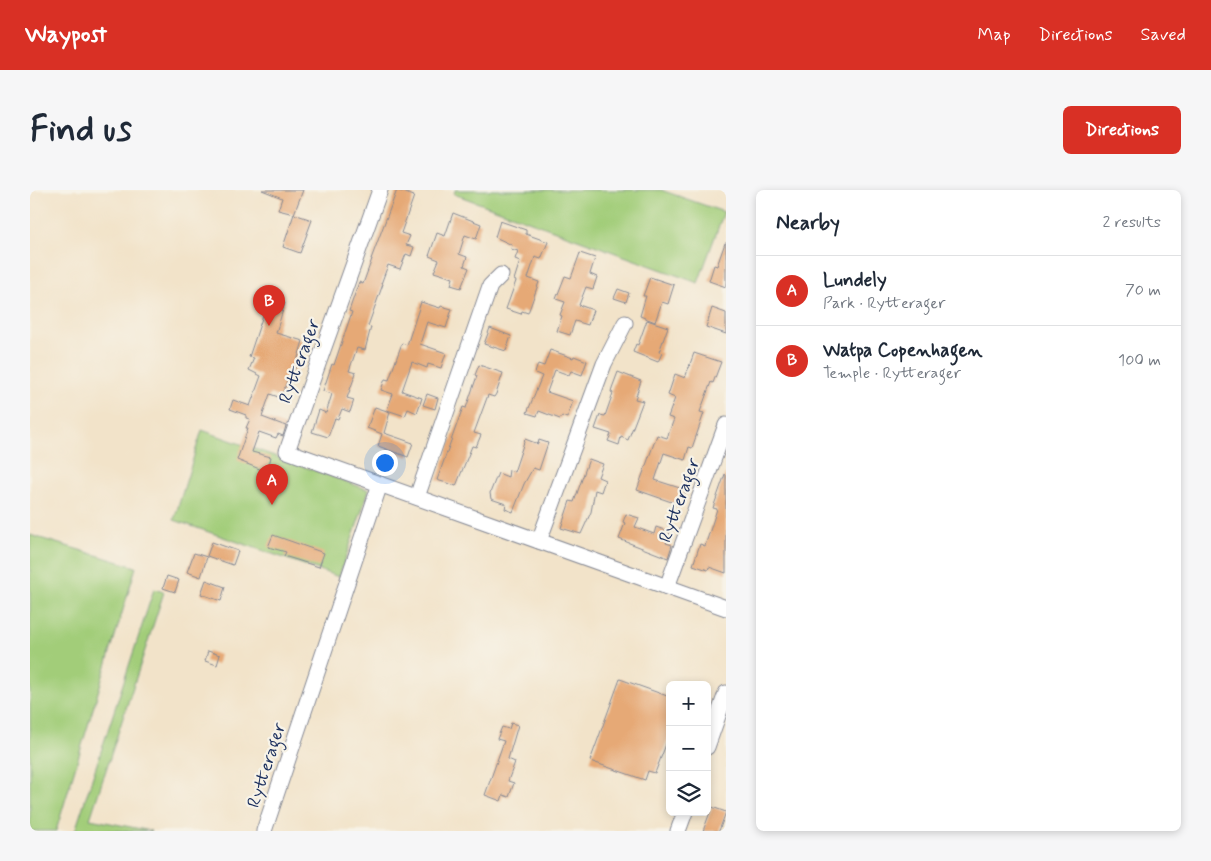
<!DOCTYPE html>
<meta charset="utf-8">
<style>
:root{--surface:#fff;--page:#f6f6f7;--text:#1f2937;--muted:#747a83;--line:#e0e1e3;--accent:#d93025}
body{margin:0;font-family:Mynerve,sans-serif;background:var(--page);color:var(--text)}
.controls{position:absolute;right:15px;bottom:15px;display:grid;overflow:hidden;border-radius:8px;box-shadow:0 2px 8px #0003}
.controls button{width:45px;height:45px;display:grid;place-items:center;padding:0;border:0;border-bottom:1px solid var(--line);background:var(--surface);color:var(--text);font:25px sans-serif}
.you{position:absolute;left:354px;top:272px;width:18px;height:18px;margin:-12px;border:4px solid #fff;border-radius:50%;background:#1a73e8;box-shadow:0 0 0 8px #1a73e833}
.badge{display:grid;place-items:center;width:32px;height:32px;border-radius:50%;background:var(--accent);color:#fff;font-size:16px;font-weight:700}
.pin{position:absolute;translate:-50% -41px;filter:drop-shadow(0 1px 2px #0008)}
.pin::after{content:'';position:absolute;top:26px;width:18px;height:15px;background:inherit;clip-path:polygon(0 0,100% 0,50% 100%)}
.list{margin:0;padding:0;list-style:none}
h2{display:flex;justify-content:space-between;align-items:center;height:65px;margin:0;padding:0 20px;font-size:21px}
h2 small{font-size:16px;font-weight:400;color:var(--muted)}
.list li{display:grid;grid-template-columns:32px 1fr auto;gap:15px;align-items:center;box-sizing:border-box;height:70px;padding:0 20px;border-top:1px solid var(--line)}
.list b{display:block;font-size:19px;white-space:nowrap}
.list p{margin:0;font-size:16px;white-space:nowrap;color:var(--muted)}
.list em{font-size:16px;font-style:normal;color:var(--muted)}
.icon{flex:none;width:28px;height:28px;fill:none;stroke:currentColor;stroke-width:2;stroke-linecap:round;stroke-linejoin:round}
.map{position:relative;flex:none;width:696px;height:641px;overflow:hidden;border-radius:8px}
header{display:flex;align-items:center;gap:30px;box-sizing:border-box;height:70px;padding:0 25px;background:var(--accent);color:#fff}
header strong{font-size:24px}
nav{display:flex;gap:28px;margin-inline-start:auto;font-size:18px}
.intro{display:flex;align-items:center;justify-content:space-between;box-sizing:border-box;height:120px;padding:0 30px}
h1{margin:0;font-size:35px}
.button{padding:12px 22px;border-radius:8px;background:var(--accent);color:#fff;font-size:18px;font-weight:700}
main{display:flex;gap:30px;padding:0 30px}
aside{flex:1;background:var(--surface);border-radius:8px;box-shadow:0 2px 8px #0003}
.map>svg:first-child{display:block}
.green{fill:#a2cd79;stroke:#5e7e6c}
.building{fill:#e6a976}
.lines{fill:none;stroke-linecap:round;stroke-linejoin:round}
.minor-casing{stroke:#868994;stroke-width:17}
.minor{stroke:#fff;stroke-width:15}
.labels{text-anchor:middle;stroke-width:4.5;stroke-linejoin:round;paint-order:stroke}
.street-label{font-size:18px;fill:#1b2f5e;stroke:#f7f3e8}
</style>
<header>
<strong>Waypost</strong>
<nav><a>Map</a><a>Directions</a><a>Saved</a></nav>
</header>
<div class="intro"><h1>Find us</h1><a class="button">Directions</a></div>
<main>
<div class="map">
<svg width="696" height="641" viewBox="0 0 696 641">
<rect width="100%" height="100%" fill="#f7f3e8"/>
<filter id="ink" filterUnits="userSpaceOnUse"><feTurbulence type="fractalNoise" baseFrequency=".02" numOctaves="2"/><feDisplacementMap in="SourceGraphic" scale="10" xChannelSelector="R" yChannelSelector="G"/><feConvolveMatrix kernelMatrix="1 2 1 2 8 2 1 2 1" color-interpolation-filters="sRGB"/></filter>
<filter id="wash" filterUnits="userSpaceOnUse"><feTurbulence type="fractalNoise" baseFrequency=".0096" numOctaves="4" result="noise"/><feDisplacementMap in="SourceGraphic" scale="20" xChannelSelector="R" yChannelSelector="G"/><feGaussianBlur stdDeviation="1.12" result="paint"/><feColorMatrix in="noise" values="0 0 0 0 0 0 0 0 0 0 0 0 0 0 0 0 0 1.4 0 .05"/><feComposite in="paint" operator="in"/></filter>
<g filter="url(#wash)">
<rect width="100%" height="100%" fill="#f2e3c9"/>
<g class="green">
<path d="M425,0H631L694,22L668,93L424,4Z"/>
<path d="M172,240L339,300L309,387L144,330Z"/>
<path d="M0,345L106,377L26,641H0Z"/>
<path d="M124,399L134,402L60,629L121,641H45Z"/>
</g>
<g id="blocks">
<g class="building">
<path d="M232,0H273L264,24L282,30L270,63L253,57L264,24L248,20L252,8Z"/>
<path d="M367,0L384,6L371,43L380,46L376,55L384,57L381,66L376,64L370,79L358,75L351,94H353L338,136L341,137L335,160L327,158L319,181L326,183L317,208L324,210L320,222L312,219L308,229L305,228L298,247L282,242L289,220L296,223L302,204L293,201L302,174L304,175L322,122L319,121L329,92L333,94L342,69H341Z"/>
<path d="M423,23L451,34L446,49L435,45L429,64L437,67L434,76L439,78L431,98L421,95L423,88L404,82L409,70L399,66L407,43L415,46Z"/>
<path d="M470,31L496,40V44L518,52L511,69L505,67L498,88L509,92L498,123L492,121L491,124L476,119L486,91L484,90L490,71L485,69L488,61L481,59L482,55L465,47Z"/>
<path d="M695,53H696V97L679,91L684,75L687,76Z"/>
<path d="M550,63L565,68L560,84L567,87L563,99L556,97L549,115L563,120L558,135L545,131L540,145L527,141L532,126L530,125L535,112L526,109L535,86L541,88Z"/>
<path d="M620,87L644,95L638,114L632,112L625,132L610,126L616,106H613Z"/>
<path d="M588,99L599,103L596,112L584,108Z"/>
<path d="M239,107L255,113L246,143L273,151L264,181L261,180L251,208L240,204L232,227L256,236L253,246L248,244L246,248L229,242L222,262L241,267L237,282L207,270L218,238H216L220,229L216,228V225L200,219L203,210L220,216L231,186L219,180L224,168L219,167Z"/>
<path d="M391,112L410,118L411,116L422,119L416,138L397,132L390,154L416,163L411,178L398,174L397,178L382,172L372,201L392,208L387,223L378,219L375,226L357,220L363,204L351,200L355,189L359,190L372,153L377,155Z"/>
<path d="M682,118L696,123V144L676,137Z"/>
<path d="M617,130L638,137L629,162L632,163L628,172L603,162L606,154L608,155Z"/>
<path d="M460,138L481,146L476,161L454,154Z"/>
<path d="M520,160L543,168L544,166L557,171L552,185L541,181L539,185L525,180L517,202L543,211L537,228L532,226L530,229L509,221L507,226L497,223L512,186L505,183L508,174L514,176Z"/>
<path d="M664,163L691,172L683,193L681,192L670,222L674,223L662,258L659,257L655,270L634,263L625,290L656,300L650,315L607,300L627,245L637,248L644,229L638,227L645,208L638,205L645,184L655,188Z"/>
<path d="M449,175L473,183L466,204L464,207L458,205L444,243L451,245L446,257L442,256L426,296L407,290L433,217L436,218L447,186L445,185Z"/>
<path d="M588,182L611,191L605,209L613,211L598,250L591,247L589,255L578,251L581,244L565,239L570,225L575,226L583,203L581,202L582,198Z"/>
<path d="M397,204L408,208L405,219L393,215Z"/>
<path d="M345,217L360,222L354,243L383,253L378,267L348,256L352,244L337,238Z"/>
<path d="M495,249L508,254L509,250L518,253L509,280L503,278L494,294L483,322L475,319L476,314L461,309L460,303L468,283L478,287L479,280L484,282Z"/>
<path d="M559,269L573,274L568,287L575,290L571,302L565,300L561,322L551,344L531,338L540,311L544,312Z"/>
<path d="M695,284L696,285V383L679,377L678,380L663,375L670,354L675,356L687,319L683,318Z"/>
<path d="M596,324L609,328L605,337L624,344L626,337L640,342L636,353L642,355L638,368L589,349L595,333L593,332Z"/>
<path d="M243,345L294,363L289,377L254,366L256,362L238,357Z"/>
<path d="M182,352L208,361L203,375L177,366Z"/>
<path d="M164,363L177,367L171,387L157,382Z"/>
<path d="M137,386L149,390L145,402L133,398Z"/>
<path d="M176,390L195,397L191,411L171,404Z"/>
<path d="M178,461L190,465L187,475L175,471Z"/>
<path d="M590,489L640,507V544L625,583L618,581L615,590L560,571Z"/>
<path d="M481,533L488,535L478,569L485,572L478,591L484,593L479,607L473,605L471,611L455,605L474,551L467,549L472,537L479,539Z"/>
<path d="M682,617L696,622L689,641H673Z"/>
</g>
</g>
</g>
<g filter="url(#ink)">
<use href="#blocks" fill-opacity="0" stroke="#868994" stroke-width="1"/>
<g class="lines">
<g class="minor-casing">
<g id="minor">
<path d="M350,0L257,261L696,418"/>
<path d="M387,307L460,96L471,85"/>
<path d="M509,351L574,174L595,133"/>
<path d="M637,397L696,235"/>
<path d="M677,557L696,503"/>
<path d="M234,641L350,294"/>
<path d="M648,641L655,622"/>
</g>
</g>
<use href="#minor" class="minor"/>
</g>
</g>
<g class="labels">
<g class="street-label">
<text transform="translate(269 171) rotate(-70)" y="6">Rytterager</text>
<text transform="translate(649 310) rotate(-70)" y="6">Rytterager</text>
<text transform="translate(236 575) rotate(-72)" y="6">Rytterager</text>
</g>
</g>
</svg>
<div class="controls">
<button>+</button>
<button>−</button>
<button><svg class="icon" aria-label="layers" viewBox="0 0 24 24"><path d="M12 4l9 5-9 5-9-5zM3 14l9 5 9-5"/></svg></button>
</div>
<div class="you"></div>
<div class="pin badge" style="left:242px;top:315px">A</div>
<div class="pin badge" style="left:239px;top:136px">B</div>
</div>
<aside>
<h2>Nearby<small>2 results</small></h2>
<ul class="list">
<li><span class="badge">A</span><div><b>Lundely</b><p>Park · Rytterager</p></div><em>70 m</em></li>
<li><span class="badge">B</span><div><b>Watpa Copenhagen</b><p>Temple · Rytterager</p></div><em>100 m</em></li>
</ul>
</aside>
</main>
